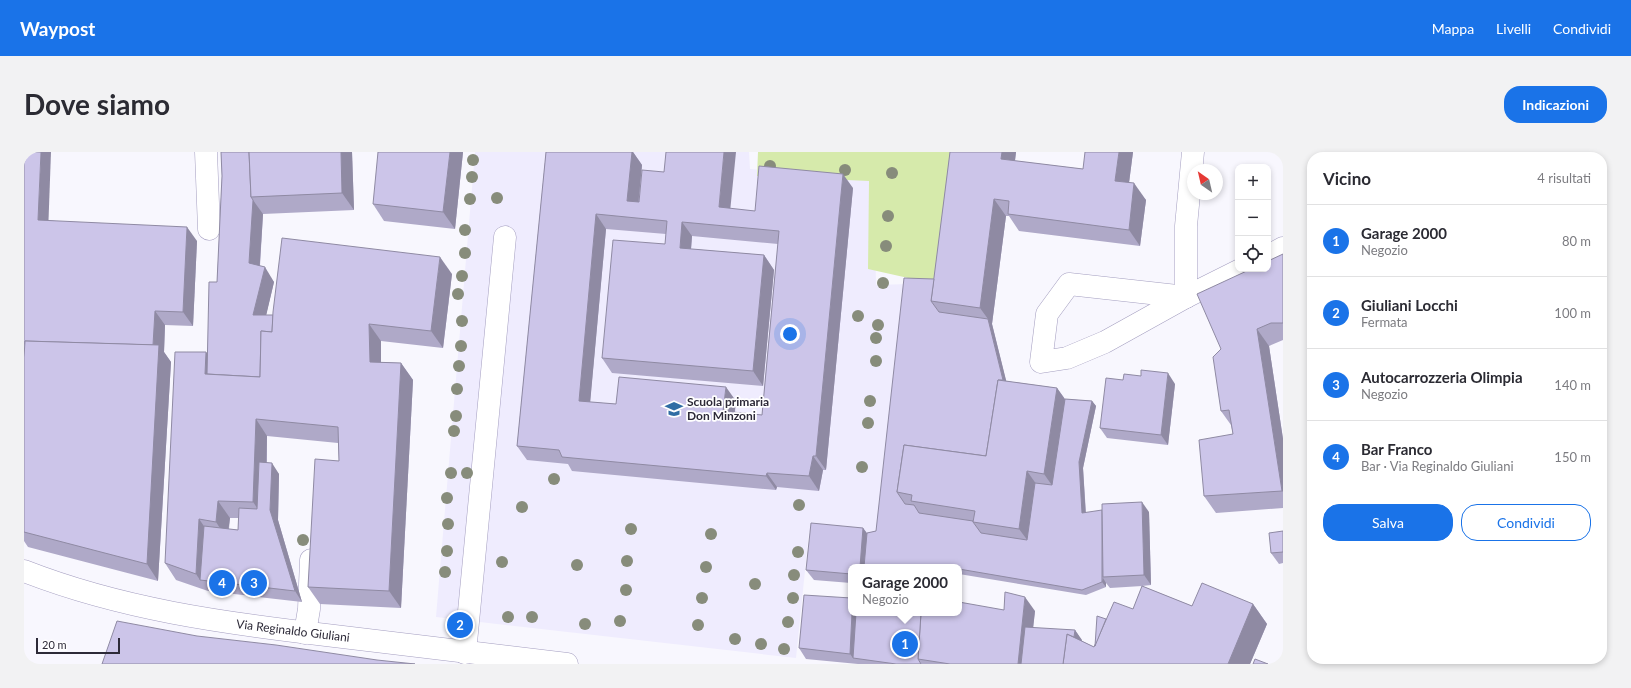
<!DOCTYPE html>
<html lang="it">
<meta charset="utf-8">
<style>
:root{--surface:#fff;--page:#f2f2f3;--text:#2b2b33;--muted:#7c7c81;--line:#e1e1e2;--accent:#1a73e8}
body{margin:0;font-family:Lato,sans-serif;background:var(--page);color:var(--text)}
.controls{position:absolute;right:12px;top:12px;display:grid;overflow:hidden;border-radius:8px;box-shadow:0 2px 6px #0003}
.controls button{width:36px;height:36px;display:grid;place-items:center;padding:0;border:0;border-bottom:1px solid var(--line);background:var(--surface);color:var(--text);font:20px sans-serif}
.compass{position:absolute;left:1163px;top:12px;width:36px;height:36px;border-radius:50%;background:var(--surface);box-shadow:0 2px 6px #0003;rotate:326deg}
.scale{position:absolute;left:12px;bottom:10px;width:84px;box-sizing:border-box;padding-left:4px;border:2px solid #2d2a38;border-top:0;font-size:11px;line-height:14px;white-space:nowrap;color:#2d2a38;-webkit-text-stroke:3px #fff;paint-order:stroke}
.you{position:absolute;left:766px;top:182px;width:14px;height:14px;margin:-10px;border:3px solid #fff;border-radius:50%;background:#1a73e8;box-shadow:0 0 0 6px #1a73e833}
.badge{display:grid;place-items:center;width:26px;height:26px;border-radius:50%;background:var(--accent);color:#fff;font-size:13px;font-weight:700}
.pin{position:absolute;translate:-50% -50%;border:2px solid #fff;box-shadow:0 1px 4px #0006}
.popup{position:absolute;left:824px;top:412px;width:114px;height:52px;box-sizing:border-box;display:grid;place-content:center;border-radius:8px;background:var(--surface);filter:drop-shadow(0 1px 3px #0005);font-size:13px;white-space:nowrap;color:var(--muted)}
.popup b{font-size:15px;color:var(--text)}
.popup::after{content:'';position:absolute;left:50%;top:100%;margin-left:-8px;border:8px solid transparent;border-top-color:var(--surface)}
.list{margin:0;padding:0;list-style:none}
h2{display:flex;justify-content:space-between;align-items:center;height:52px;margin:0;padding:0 16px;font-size:17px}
h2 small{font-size:13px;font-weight:400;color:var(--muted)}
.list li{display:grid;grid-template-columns:26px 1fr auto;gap:12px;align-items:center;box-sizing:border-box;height:72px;padding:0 16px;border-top:1px solid var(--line)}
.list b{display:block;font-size:15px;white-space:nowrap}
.list p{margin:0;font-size:13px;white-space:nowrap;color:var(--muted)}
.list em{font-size:13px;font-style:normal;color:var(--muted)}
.actions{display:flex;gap:8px;padding:12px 16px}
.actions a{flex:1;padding:9px 0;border:1px solid var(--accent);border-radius:16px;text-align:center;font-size:14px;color:var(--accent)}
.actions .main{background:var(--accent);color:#fff}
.icon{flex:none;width:22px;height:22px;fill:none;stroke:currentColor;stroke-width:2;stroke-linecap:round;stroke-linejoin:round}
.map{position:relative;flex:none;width:1259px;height:512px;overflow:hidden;border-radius:16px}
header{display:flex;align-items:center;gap:24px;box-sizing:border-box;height:56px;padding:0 20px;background:var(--accent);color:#fff}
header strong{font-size:19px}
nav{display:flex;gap:22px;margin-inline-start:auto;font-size:14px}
.intro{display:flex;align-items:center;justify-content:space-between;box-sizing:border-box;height:96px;padding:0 24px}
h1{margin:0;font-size:28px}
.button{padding:10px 18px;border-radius:16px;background:var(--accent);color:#fff;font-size:14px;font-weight:700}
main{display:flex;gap:24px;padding:0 24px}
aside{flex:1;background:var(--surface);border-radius:16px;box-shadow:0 2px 6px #0003}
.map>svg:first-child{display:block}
.built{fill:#efecfe}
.green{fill:#d6eaab}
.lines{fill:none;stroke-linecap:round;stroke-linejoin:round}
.minor-casing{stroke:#a49ec0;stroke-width:23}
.major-casing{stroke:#a49ec0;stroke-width:23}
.minor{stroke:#fff;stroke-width:22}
.major{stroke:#fff;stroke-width:22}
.tree{fill:#878c7b}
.wall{fill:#afa9c8;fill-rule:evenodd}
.shaded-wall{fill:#8f8aa3}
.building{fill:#ccc5e9;stroke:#8f8aa3;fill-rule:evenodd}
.labels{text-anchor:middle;stroke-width:3.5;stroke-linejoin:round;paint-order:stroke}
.poi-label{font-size:12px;font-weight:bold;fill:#2d2a38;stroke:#fff;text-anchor:start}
.street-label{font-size:12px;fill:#2d2a38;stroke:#fff}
</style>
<header>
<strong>Waypost</strong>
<nav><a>Mappa</a><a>Livelli</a><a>Condividi</a></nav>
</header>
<div class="intro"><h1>Dove siamo</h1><a class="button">Indicazioni</a></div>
<main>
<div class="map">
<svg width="1259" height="512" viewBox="0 0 1259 512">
<rect width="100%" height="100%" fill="#f8f7fe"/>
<path class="built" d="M451,0H725L726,17L850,27L852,133L884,132L856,385L785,380L772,506L412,465Z"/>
<path class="green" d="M734,0H928L911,132L844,117L845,29L733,24Z"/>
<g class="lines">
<g class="minor-casing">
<g id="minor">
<path d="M182,0L185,77"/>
<path d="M1244,104L1259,96"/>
<path d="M1162,145L1045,132L1023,162L1017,210L1043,206L1081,190L1162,145L1218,117"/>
<path d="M1162,145V74L1169,0"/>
<path d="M281,481L285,457L287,408"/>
<path d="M441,501L481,85"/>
</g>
</g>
<g class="major-casing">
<path id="major" d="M0,419C97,457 199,471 302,483C382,493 462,503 543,512"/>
</g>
<use href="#minor" class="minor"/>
<use href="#major" class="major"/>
</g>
<g class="tree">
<circle cx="449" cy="8" r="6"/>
<circle cx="746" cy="14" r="6"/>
<circle cx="821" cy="18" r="6"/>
<circle cx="868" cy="21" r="6"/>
<circle cx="448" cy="25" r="6"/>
<circle cx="473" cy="46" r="6"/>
<circle cx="446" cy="47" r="6"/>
<circle cx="864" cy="64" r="6"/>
<circle cx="441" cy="78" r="6"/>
<circle cx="862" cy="94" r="6"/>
<circle cx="441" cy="101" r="6"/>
<circle cx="438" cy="124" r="6"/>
<circle cx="859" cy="131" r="6"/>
<circle cx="434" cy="142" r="6"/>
<circle cx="834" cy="164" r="6"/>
<circle cx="438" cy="169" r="6"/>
<circle cx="854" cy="173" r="6"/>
<circle cx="852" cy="186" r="6"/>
<circle cx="437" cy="194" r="6"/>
<circle cx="852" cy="209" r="6"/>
<circle cx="435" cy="214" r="6"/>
<circle cx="433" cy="237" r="6"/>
<circle cx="846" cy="249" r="6"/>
<circle cx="432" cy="264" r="6"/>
<circle cx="844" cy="271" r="6"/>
<circle cx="430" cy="279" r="6"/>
<circle cx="838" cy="315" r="6"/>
<circle cx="427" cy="321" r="6"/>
<circle cx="443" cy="321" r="6"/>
<circle cx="530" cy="327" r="6"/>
<circle cx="423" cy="346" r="6"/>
<circle cx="775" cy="353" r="6"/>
<circle cx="498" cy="355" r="6"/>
<circle cx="424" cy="372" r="6"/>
<circle cx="607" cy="377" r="6"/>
<circle cx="687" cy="382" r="6"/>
<circle cx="279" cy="388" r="6"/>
<circle cx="423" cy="399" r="6"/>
<circle cx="774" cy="400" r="6"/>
<circle cx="603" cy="409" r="6"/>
<circle cx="478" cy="410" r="6"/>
<circle cx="553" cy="413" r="6"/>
<circle cx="682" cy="415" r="6"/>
<circle cx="421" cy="420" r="6"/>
<circle cx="770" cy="423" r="6"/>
<circle cx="731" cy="432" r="6"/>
<circle cx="602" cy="438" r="6"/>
<circle cx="678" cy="446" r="6"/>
<circle cx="769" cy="446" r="6"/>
<circle cx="484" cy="465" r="6"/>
<circle cx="508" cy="465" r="6"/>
<circle cx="596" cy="469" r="6"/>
<circle cx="764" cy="470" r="6"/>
<circle cx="561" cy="472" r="6"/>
<circle cx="674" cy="473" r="6"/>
<circle cx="711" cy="487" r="6"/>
<circle cx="737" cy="492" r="6"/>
<circle cx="760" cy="497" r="6"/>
</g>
<g class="wall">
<path d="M0,0L24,68L173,89L169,174L141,173L140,200L147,210L134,429L4,395L0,389Z"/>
<path d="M197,0H328L330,58L239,62L236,114L250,130L242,163H249L428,122L419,196L357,189V210L377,211L389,228L377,456L296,452L284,435L315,309L314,291L243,284V311L255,322L254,368L278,450L184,439L152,428L141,411L182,200L184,203L193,130L198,24ZM206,366H215L214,378L205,377Z"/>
<path d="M439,0L431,77L360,69L349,52Z"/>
<path d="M522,0H609L618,13L615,50L640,20L706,57L731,59L829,36L802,318H799L795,339L753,335L752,338L548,319L544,312L503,308L493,294ZM582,77L642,82L641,92L578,206L588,221L739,234L750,118L740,103L667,97L668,84L754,92L738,263L711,260L712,249L592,252L566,250Z"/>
<path d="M926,0H992L991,9L1059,17L1109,0L1105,31L1122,48L1116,94L995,79L985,64H982L968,172L982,229L1033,236L1041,247L1068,249L1072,254L1059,316L1062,361L1125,360L1127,433L1118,434L1168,454L1229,452L1243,472L1226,512H834L782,507L775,496L827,461L980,458L1011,459L1009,476L1051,478L1058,489L1070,495L1082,467L1109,457L1118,434L1086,436L1082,431V435L1062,443L935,422V415H827V431L790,428L782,418L839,376L843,381L852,379L910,127Z"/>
<path d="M1259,102V188L1245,194L1259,287V356L1192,361L1180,344L1209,282L1207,273L1197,259V197Z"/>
<path d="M1099,228L1151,232L1144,293L1083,286L1076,276Z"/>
<path d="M1259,379V411L1255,412L1247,401Z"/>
</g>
<g class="shaded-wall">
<path d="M17,0H27L24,82L14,68Z"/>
<path d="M317,0H328L330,58L318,41Z"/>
<path d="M426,0H439L431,77L419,60Z"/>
<path d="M608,0H609L618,13L613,64L603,49Z"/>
<path d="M700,0H712L705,70L695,55Z"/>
<path d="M978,0H992L989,24L977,7Z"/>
<path d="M1095,0H1109L1103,46L1091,29Z"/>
<path d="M819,22L829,36L802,318L792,304Z"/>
<path d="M1110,31L1122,48L1116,94L1105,78Z"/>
<path d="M970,47L982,64L968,172L986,244L982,239L964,167L956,156Z"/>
<path d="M229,48L239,62L235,125L225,111Z"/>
<path d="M572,62L582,77L565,263L555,249Z"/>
<path d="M658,70L668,84L666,110L656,96Z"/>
<path d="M163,75L173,89L169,174L159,160Z"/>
<path d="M740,103L750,118L739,234L729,219Z"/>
<path d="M416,105L428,122L419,196L407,179Z"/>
<path d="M241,115L250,130L239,177L229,163Z"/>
<path d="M131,159L141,173L140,200L147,210L134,429L123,412L129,196Z"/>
<path d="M345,172L357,189V227L346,210Z"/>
<path d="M1233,177L1245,194L1259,287V340L1258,339Z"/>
<path d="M182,200L194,217V225L181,222Z"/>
<path d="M377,211L389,228L377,456L365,439Z"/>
<path d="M1144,221L1151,232L1144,293L1137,283Z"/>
<path d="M702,235L712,249L709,273L699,259Z"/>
<path d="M1033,236L1045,253L1032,339L1020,322Z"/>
<path d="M1068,249L1072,254L1059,316L1062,367L1058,361L1055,310Z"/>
<path d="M232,267L243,284L241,367L229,350Z"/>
<path d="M789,304L799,318L795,339L785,324Z"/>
<path d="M248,311L255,322L254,368L278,450L271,439L246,358Z"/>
<path d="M1003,319L1015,336L1007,393L995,377Z"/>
<path d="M743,321L753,335L752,338L742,324Z"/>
<path d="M194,349L206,366L203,387L192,370Z"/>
<path d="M1118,350L1125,360L1127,433L1120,423Z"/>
<path d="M175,367L187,384L176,428L172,422Z"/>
<path d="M839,376L847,387L844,415H836Z"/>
<path d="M1079,426L1082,431V435L1078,430Z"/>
<path d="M1001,445L1011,459L1005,512H994Z"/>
<path d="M1229,452L1243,472L1226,512H1204Z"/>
<path d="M828,461H836L829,506L826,502Z"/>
<path d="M1051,478L1058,488L1055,512H1047Z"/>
</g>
<g class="building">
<path d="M0,0H17L14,68L163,75L159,160L131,159L129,193L1,189V192H0Z"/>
<path d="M197,0H225L227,45L229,48L225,111L241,115L229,163H249L248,180L237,179L236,225L183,222L185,130H193L198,24Z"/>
<path d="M225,0H317L318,41L227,45Z"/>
<path d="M354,0H426L419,60L349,52Z"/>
<path d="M522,0H608L603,49L615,50L618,18L640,20L642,0H700L695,55L731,59L735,14L819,22L792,304H789L785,324L743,321L742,324L538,305L535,298L493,294ZM572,62L643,69L641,92L589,88L578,206L729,219L740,103L656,96L658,70L755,79L738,263L699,259L702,235L595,225L592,252L555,249Z"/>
<path d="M926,0H978L977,7L1059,17L1061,0H1095L1091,29L1110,31L1105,78L984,62L985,49L970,47L956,156L907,149Z"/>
<path d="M258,86L416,105L407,179L345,172L346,210L377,211L365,439L284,435L291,307L315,309L314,275L232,267L229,350L194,349L192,370L175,367L172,422L141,411L151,200H182L181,222L236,225L237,179L248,180L249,160Z"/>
<path d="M1259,102V171H1247L1233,177L1258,339L1180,344L1175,288L1209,282L1205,258L1197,259L1189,205L1197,197L1173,142L1227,117H1244V109Z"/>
<path d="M880,126L910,127L907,149L915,160L964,167L979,228H974L962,304L880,293L873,340L881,352L890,353L895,361L949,369V370L957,381L1003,388L1011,331L1028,333L1041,247L1068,249L1055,310L1058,361L1078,358V430L1058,438L935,417V415H925L911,413V415H840L843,381L852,379Z"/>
<path d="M1,189L135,193L123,412L0,380V205Z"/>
<path d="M1117,218L1144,221L1137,283L1076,276L1082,226L1099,228L1100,222L1117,224Z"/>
<path d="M974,228L1033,236L1020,322L1003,319L995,377L949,370L951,359L887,349L888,343L873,340L880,293L962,304Z"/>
<path d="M235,310L248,311L246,358L271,439L176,428L180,374L214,378L215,356L233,357Z"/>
<path d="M1118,350L1120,423L1079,425L1078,352Z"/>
<path d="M787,371L839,376L836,415H827V422L782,418Z"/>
<path d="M1259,379V400L1247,401L1245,381Z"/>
<path d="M1178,431L1229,452L1204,512H1039L1043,482L1070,495L1090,450L1109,457L1118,434L1168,454Z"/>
<path d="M981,440L1001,445L994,512H926L894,507L897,461H935V450L980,458Z"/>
<path d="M780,443L827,446V461H828L826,502L775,496Z"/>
<path d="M832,461H897L894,507L897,512H872L829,506Z"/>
<path d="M1073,464L1082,467L1071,494Z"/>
<path d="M93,469L173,484L252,493L353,508L391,512H78Z"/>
<path d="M1001,475L1051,478L1050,485L1043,482L1039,512H997Z"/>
<path d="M1231,507L1244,512H1229Z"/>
</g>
<defs>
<g id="school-bare" transform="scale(1.38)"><path d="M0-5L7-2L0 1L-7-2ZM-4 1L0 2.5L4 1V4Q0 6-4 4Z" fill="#306da4" stroke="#fff" stroke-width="2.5" paint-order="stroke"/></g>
</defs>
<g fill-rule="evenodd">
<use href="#school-bare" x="650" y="257"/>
</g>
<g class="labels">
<g class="poi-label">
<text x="663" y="254">Scuola primaria<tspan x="663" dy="14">Don Minzoni</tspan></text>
</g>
<g class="street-label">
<text transform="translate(269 479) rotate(7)" y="4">Via Reginaldo Giuliani</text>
</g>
</g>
</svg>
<div class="controls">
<button>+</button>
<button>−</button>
<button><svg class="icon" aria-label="locate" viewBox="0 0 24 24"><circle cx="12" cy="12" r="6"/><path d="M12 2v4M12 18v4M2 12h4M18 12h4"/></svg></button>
</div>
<svg class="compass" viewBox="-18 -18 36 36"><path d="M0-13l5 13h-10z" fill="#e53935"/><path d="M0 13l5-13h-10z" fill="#7c7c81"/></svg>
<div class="scale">20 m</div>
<div class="you"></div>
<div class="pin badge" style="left:881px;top:492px">1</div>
<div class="popup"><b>Garage 2000</b>Negozio</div>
<div class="pin badge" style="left:436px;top:473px">2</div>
<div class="pin badge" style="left:230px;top:431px">3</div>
<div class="pin badge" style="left:198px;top:431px">4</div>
</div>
<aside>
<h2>Vicino<small>4 risultati</small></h2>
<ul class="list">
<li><span class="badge">1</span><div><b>Garage 2000</b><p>Negozio</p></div><em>80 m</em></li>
<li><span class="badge">2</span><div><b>Giuliani Locchi</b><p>Fermata</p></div><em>100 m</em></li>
<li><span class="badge">3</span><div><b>Autocarrozzeria Olimpia</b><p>Negozio</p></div><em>140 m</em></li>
<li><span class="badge">4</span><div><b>Bar Franco</b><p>Bar · Via Reginaldo Giuliani</p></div><em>150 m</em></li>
</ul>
<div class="actions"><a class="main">Salva</a><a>Condividi</a></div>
</aside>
</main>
